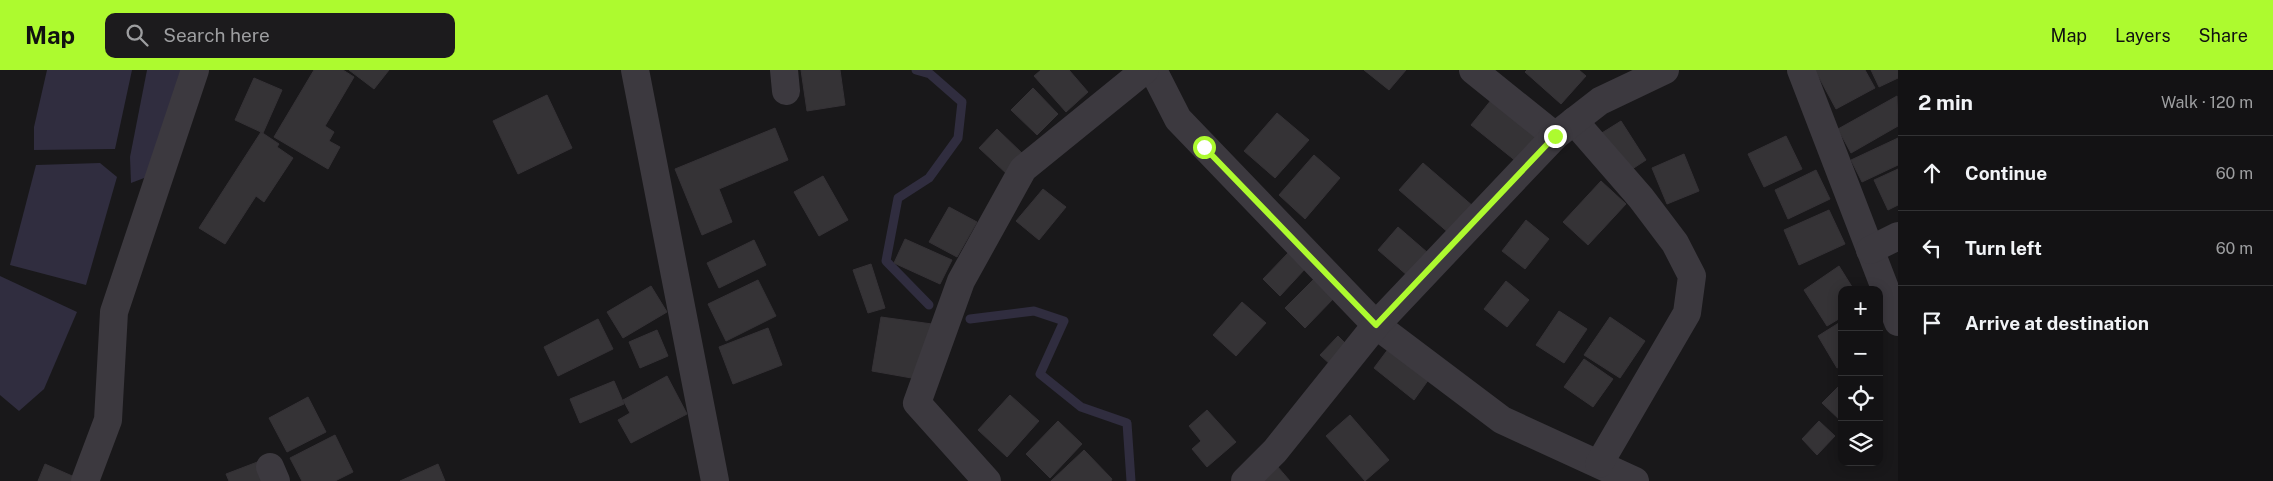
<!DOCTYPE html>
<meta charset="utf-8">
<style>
:root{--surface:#131214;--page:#1c1b1d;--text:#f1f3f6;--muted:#9d9ea0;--line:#323234;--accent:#adfa2f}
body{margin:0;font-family:"Public Sans",sans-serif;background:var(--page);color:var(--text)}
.controls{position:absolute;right:15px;bottom:15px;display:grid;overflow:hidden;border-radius:10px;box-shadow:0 2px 12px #0003}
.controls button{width:45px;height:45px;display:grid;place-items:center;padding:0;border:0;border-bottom:1px solid var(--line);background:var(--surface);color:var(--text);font:25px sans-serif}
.stop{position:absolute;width:15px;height:15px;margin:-11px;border:4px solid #adfa2f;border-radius:50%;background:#fff}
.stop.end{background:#adfa2f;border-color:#fff;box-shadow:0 1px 5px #0008}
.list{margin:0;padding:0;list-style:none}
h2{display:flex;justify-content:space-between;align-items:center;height:65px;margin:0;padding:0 20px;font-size:21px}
h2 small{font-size:16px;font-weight:400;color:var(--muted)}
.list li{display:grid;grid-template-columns:32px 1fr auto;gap:15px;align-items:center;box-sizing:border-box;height:75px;padding:0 20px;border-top:1px solid var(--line)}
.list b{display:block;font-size:19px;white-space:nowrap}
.list em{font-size:16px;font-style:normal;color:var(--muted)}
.icon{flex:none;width:28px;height:28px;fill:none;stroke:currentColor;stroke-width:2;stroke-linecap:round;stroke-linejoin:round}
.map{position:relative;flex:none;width:1898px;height:411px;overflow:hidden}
header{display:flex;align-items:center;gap:30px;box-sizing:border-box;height:70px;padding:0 25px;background:var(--accent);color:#111}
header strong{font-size:24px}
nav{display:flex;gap:28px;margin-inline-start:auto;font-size:18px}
.search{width:350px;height:45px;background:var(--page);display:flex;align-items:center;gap:12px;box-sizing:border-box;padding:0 18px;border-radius:10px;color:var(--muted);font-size:19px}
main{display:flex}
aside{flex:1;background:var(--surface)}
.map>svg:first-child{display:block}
.water{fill:#302d3f}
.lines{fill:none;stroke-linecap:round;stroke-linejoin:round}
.stream{stroke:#302d3f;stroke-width:9}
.building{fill:#353336;stroke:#353236}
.minor{stroke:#3c393f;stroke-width:28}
.route{stroke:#adfa2f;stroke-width:6}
</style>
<header>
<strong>Map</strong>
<div class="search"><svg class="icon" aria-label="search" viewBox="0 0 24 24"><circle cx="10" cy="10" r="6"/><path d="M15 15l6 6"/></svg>Search here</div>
<nav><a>Map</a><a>Layers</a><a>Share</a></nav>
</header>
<main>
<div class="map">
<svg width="1898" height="411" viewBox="0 0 1898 411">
<rect width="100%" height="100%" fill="#19181a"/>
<g class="water">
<path d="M47,0H132L115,79L34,80V57Z"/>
<path d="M147,0H187L152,105L131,113L130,87Z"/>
<path d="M100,93L117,107L86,215L10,195L36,95Z"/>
<path d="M0,206L77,242L44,319L19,341L0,325Z"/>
</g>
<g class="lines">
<g class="stream">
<path d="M916,0L930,4L962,32L958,68L929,108L898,128L886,191L929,235"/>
<path d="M970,249L1034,241L1064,251L1040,304L1081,337L1127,353L1131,411"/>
</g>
</g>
<g class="building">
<path d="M314,0H343L354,7L325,56L334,62L329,71L340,77L328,99L274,67Z"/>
<path d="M349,0H389L374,19Z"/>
<path d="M801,0H840L845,35L807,41Z"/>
<path d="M1041,0H1069L1088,22L1066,42L1034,6Z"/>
<path d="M1364,0H1406L1389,20Z"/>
<path d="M1527,0H1579L1586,6L1561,34L1525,2Z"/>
<path d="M1815,0H1865L1875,18L1836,39Z"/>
<path d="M1871,0H1898V8L1879,17Z"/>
<path d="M254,8L282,20L263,63L235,50Z"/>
<path d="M1033,18L1058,44L1037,65L1011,40Z"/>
<path d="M1496,24L1542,62L1517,92L1471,55Z"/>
<path d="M547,25L572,78L518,104L493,51Z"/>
<path d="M1897,26L1898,56L1851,83L1838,59Z"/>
<path d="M1277,43L1309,70L1275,108L1244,81Z"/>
<path d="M1621,51L1646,90L1623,105L1597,66Z"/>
<path d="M775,58L788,90L719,119L732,152L702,165L675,99Z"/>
<path d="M997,59L1025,86L1008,105L979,78Z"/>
<path d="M261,62L279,74L277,77L293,88L264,132L256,126L225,174L199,158Z"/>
<path d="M1786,66L1802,99L1764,117L1748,84Z"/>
<path d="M1898,68V95L1862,112L1851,90Z"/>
<path d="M1684,84L1699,121L1667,134L1652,98Z"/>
<path d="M1314,85L1340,108L1305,149L1279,125Z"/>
<path d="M1423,93L1474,137L1450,164L1399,120Z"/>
<path d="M1898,99V135L1888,140L1874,110Z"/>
<path d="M1816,100L1830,129L1788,149L1775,120Z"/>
<path d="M823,106L848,150L819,166L794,122Z"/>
<path d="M1601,111L1626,134L1588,175L1563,152Z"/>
<path d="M1043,119L1066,137L1039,170L1016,151Z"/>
<path d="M949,137L977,152L957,187L929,172Z"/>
<path d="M1829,140L1845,174L1799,195L1784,160Z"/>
<path d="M1526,150L1549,169L1525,199L1502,181Z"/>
<path d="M1398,157L1428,183L1408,206L1378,180Z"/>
<path d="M905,169L952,190L940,214L894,193Z"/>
<path d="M754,170L766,195L719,218L707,193Z"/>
<path d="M1288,183L1305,199L1280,226L1263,209Z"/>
<path d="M871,194L885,238L868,243L853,200Z"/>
<path d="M1839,196L1854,220H1842V247L1827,256L1804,220Z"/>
<path d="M1315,208L1335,227L1305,258L1285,238Z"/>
<path d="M758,210L776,246L726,271L708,234Z"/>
<path d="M1506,211L1529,230L1507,257L1484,239Z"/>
<path d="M651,216L667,242L623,268L607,242Z"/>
<path d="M1242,232L1266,253L1236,286L1213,265Z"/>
<path d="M1559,241L1587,259L1564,293L1536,275Z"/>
<path d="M881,247L932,254L923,310L872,301Z"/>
<path d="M1610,247L1645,271L1620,308L1584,285Z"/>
<path d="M598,249L613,279L558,306L544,277Z"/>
<path d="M1842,251V295L1837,298L1818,266Z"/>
<path d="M768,258L782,295L733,314L719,277Z"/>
<path d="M657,260L668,286L640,298L629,272Z"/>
<path d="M1338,266L1349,277L1332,296L1320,285Z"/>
<path d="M1389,278L1429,309L1414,330L1374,298Z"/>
<path d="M1584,289L1613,309L1593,337L1564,317Z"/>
<path d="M667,306L687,344L631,373L618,350L630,343L623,330Z"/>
<path d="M614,311L624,334L580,353L570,329Z"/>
<path d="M1842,313V352L1822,333Z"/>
<path d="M1010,325L1039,351L1007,387L978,360Z"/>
<path d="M308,327L326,362L287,382L269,348Z"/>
<path d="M1207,340L1236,372L1207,397L1192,379L1201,371L1189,356Z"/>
<path d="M1350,345L1389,390L1365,411L1326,366Z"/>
<path d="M1058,351L1082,374L1050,408L1026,384Z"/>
<path d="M1819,351L1835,366L1817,385L1802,369Z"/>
<path d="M335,365L353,402L335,411H302L290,388Z"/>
<path d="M1084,380L1112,409L1111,411H1051Z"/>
<path d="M260,391L268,411H229L226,404Z"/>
<path d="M45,394L79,409L78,411H38Z"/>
<path d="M438,394L445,411H400Z"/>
<path d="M1277,396L1290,411H1261Z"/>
</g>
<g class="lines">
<g class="minor">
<path d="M635,0L715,411"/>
<path d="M784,0L786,21"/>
<path d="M1153,0L1178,49L1376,255L1502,350L1635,411"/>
<path d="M1473,0L1555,66"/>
<path d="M1801,0L1898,252"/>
<path d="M1574,51L1641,128L1675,173L1692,206L1687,243L1599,394"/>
<path d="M1870,180L1898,166"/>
<path d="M270,397L276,411"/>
<path d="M85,411L108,350L114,242L195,0"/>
<path d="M987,411L917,333L961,211L1023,99L1145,0"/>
<path d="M1245,411L1275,381L1376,255L1555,66L1600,31L1665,0"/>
</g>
</g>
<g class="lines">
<path class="route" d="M1204,77L1376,255L1555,66"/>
</g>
</svg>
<div class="controls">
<button>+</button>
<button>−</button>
<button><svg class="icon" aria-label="locate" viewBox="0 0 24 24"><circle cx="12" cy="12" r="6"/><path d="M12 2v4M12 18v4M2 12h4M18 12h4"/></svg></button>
<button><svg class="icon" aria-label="layers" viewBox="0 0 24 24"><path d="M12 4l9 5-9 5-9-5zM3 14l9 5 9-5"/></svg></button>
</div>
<div class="stop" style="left:1204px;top:77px"></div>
<div class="stop end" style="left:1555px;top:66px"></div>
</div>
<aside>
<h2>2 min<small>Walk · 120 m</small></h2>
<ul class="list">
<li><svg class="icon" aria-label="ahead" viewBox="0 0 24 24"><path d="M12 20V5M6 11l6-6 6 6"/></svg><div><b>Continue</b></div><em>60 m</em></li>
<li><svg class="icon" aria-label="left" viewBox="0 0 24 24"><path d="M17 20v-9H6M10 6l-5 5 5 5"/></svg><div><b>Turn left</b></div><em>60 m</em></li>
<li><svg class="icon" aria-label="arrive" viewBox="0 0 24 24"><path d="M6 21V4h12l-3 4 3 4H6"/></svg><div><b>Arrive at destination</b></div></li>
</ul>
</aside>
</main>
